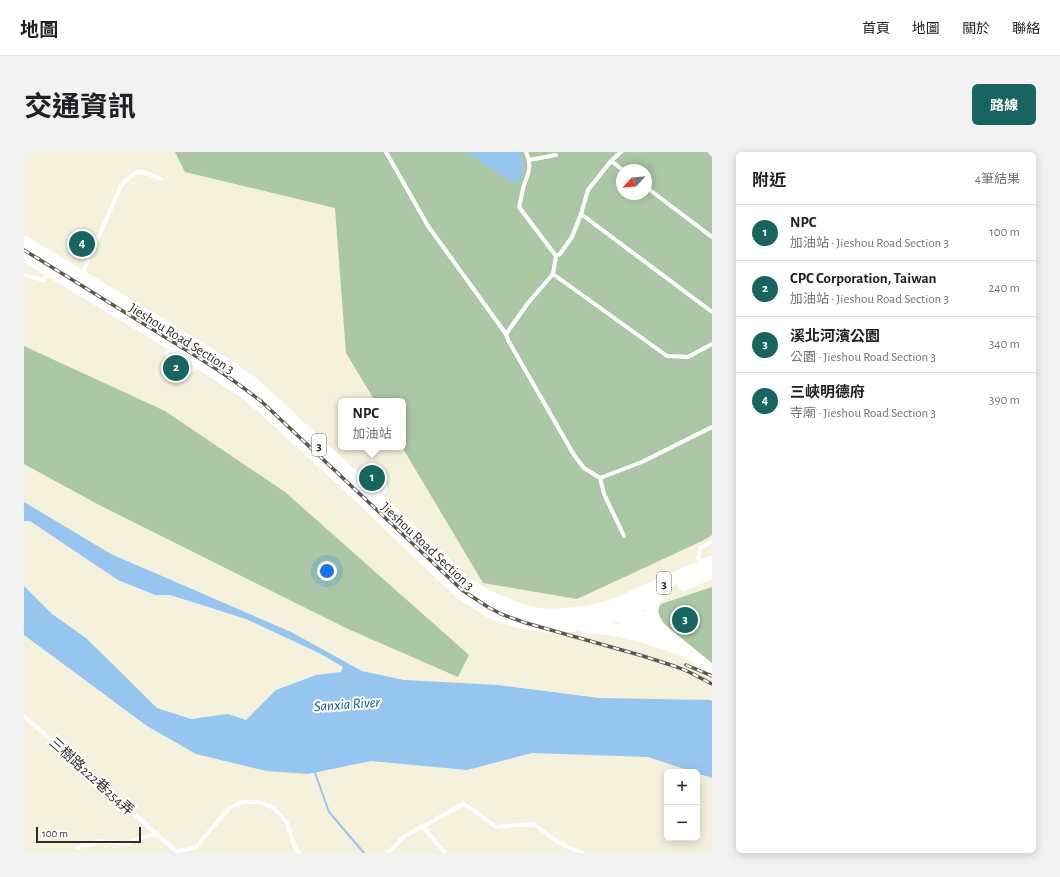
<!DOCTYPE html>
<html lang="zh-TW">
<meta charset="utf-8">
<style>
:root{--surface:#fff;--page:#f2f2f2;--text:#202124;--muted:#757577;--line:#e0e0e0;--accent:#186560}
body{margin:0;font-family:"Alegreya Sans","Noto Sans TC",sans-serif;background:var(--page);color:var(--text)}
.controls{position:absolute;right:12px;bottom:12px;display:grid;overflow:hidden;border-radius:6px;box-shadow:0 2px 10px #0003}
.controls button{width:36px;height:36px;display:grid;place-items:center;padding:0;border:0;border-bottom:1px solid var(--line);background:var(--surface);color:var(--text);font:20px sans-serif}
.compass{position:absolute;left:592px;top:12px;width:36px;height:36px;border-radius:50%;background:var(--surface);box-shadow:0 2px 10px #0003;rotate:244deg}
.scale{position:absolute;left:12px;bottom:10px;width:105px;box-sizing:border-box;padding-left:4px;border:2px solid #2f2d26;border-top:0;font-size:11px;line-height:14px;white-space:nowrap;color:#2f2d26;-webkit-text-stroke:3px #fff;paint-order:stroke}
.you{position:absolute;left:303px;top:419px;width:14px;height:14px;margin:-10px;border:3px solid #fff;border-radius:50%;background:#1a73e8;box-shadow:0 0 0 6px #1a73e833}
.badge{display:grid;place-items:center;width:26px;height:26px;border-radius:50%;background:var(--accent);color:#fff;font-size:13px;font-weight:700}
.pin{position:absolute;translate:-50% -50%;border:2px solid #fff;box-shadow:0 1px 4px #0006}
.popup{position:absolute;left:314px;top:246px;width:68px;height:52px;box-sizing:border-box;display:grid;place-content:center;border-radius:6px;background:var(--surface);filter:drop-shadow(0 1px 3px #0005);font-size:13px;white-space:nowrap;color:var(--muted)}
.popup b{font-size:15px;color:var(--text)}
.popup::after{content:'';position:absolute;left:50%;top:100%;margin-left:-8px;border:8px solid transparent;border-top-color:var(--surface)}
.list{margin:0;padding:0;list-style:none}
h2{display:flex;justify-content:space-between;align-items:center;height:52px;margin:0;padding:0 16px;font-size:17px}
h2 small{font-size:13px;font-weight:400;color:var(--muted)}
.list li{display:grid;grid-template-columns:26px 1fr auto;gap:12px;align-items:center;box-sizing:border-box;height:56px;padding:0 16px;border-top:1px solid var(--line)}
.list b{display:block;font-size:15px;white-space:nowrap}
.list p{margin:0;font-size:13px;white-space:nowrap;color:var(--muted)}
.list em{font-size:13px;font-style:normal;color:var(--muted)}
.map{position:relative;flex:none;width:688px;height:701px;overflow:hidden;border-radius:6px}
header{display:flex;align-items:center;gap:24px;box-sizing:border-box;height:56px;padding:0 20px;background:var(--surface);border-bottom:1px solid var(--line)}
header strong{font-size:19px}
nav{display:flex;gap:22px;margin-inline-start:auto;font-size:14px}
.intro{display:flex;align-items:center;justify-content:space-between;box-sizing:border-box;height:96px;padding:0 24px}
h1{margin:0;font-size:28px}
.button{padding:10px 18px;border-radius:6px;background:var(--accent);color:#fff;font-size:14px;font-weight:700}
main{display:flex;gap:24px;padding:0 24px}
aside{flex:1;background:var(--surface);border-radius:6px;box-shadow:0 2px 10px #0003}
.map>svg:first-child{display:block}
.green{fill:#acc7a5;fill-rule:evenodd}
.water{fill:#96c6ef}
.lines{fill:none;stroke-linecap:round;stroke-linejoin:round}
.stream{stroke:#96c6ef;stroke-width:2}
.lane{stroke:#fff;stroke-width:4}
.secondary{stroke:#fff;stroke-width:12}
.primary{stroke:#fff;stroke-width:13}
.rail-casing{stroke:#5b594f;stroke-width:3.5}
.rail{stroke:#fff;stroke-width:2;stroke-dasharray:6;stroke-linecap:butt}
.labels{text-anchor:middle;stroke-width:4;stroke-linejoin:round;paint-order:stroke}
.shield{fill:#fff;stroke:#6d6c67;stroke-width:1}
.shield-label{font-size:13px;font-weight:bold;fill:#2f2d26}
.street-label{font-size:14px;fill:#2f2d26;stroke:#fff}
.water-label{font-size:15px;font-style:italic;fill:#105b8e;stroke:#fff}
</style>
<header>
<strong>地圖</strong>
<nav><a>首頁</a><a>地圖</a><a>關於</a><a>聯絡</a></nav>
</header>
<div class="intro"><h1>交通資訊</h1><a class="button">路線</a></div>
<main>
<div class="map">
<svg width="688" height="701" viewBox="0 0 688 701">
<rect width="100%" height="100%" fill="#f4f1dd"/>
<g class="green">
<path d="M151,0H688V383L678,389L553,447L459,431L378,295H379V249H351L322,201L311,56L161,20ZM598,18H622V42H598Z"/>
<path d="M0,194L141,259L261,340L445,503L434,525L324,477L77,354L0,312Z"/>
<path d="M688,435V511L638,474L631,462L637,452Z"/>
</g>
<g class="water">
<path d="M443,0H495L500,11L497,27L489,31Z"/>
<path d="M0,350L87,402L267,480L338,519L380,528L474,533L575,546L686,548L688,549V626L624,605L508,601L443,618L347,609L284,622L242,619L172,602L123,574L0,483V434L28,462L62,486L133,556L167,567L204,562L222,568L252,538L292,523L317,520L319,515L295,501L222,467L146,443H131L94,428L6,369H0Z"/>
</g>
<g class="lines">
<path class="stream" d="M290,618L305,660L340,701"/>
<g class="lane">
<path d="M362,0L404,74L482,182L484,188L550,303L560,316L576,326L580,342L600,384"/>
<path d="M502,0C508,14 505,20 500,33C498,40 497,48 495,55L532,104"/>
<path d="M686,0L688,2"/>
<path d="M505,8L532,3"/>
<path d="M587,9L599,18"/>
<path d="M622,35L688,85"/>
<path d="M557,62L688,160"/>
<path d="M58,122L97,34C114,15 114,18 137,27"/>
<path d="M529,122L643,204L664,205L688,192"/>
<path d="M0,123L20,128L24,120"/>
<path d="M482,182L504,151L529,122L532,104L536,102L548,85L557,62L564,38L587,9L597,0"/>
<path d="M146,194L143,202L146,214"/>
<path d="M158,222L166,220L174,212"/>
<path d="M332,323L342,317L350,318"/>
<path d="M576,326L618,310L688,275"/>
<path d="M355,345L361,338V330"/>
<path d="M678,412L674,406L676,396L688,389"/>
<path d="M0,564L154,701"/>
<path d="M399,675L421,701"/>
<path d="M54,695L76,689L102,692L116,686L133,682"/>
<path d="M153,700L172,695L205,656L218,650H235L250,656L263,671L272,698L275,701"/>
<path d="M364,701L378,686L439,652L449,658L472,675L510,672L535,691L558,701"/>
</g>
<path class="secondary" d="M639,479L688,519"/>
<g class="primary">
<path d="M0,90L198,210L227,230L363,356L440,430L460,443L479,451L496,458L512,462L528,464L566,460L591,453L688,410"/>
<path d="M0,103L143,189L225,243L322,331L436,440L467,460L488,468L509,472L533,475L559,472L579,467L604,458L635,443"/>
<path d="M660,432L688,420"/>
<path d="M630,445C627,460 626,464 636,477"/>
<path d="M597,455L610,461L639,479"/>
<path d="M594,461L610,474L622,481"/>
<path d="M561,475C596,475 630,487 663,499"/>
</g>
<g class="rail-casing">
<g id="rail">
<path d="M0,98L183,211C202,223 220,236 238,250L438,438L464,455L477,462L502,471L619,504L653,515L665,520L688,532"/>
<path d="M662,513L688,524"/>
</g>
</g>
<use href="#rail" class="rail"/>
</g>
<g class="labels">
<g class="shield">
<rect x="288" y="282" width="14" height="22" rx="3"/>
<rect x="633" y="420" width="14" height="22" rx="3"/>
</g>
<g class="shield-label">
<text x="295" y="298">3</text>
<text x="640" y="436">3</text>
</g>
<g class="street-label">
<text transform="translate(158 186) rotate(32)" y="5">Jieshou Road Section 3</text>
<text transform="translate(404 394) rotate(43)" y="5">Jieshou Road Section 3</text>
<text transform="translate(68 624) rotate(42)" y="5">三樹路222巷254弄</text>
</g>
<g class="water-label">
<text transform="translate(323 552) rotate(-4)" y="5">Sanxia River</text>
</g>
</g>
</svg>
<div class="controls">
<button>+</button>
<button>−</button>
</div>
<svg class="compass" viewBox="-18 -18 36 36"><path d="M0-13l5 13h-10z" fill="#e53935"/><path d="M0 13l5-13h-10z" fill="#757577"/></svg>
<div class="scale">100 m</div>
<div class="you"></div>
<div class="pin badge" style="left:348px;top:326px">1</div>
<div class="popup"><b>NPC</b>加油站</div>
<div class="pin badge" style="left:152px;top:216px">2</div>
<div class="pin badge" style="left:661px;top:468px">3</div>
<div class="pin badge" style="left:58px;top:92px">4</div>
</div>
<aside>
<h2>附近<small>4筆結果</small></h2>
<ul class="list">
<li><span class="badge">1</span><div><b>NPC</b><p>加油站 · Jieshou Road Section 3</p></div><em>100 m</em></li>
<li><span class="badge">2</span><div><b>CPC Corporation, Taiwan</b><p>加油站 · Jieshou Road Section 3</p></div><em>240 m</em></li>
<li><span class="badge">3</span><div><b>溪北河濱公園</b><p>公園 · Jieshou Road Section 3</p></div><em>340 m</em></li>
<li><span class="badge">4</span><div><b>三峽明德府</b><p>寺廟 · Jieshou Road Section 3</p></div><em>390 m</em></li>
</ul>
</aside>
</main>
